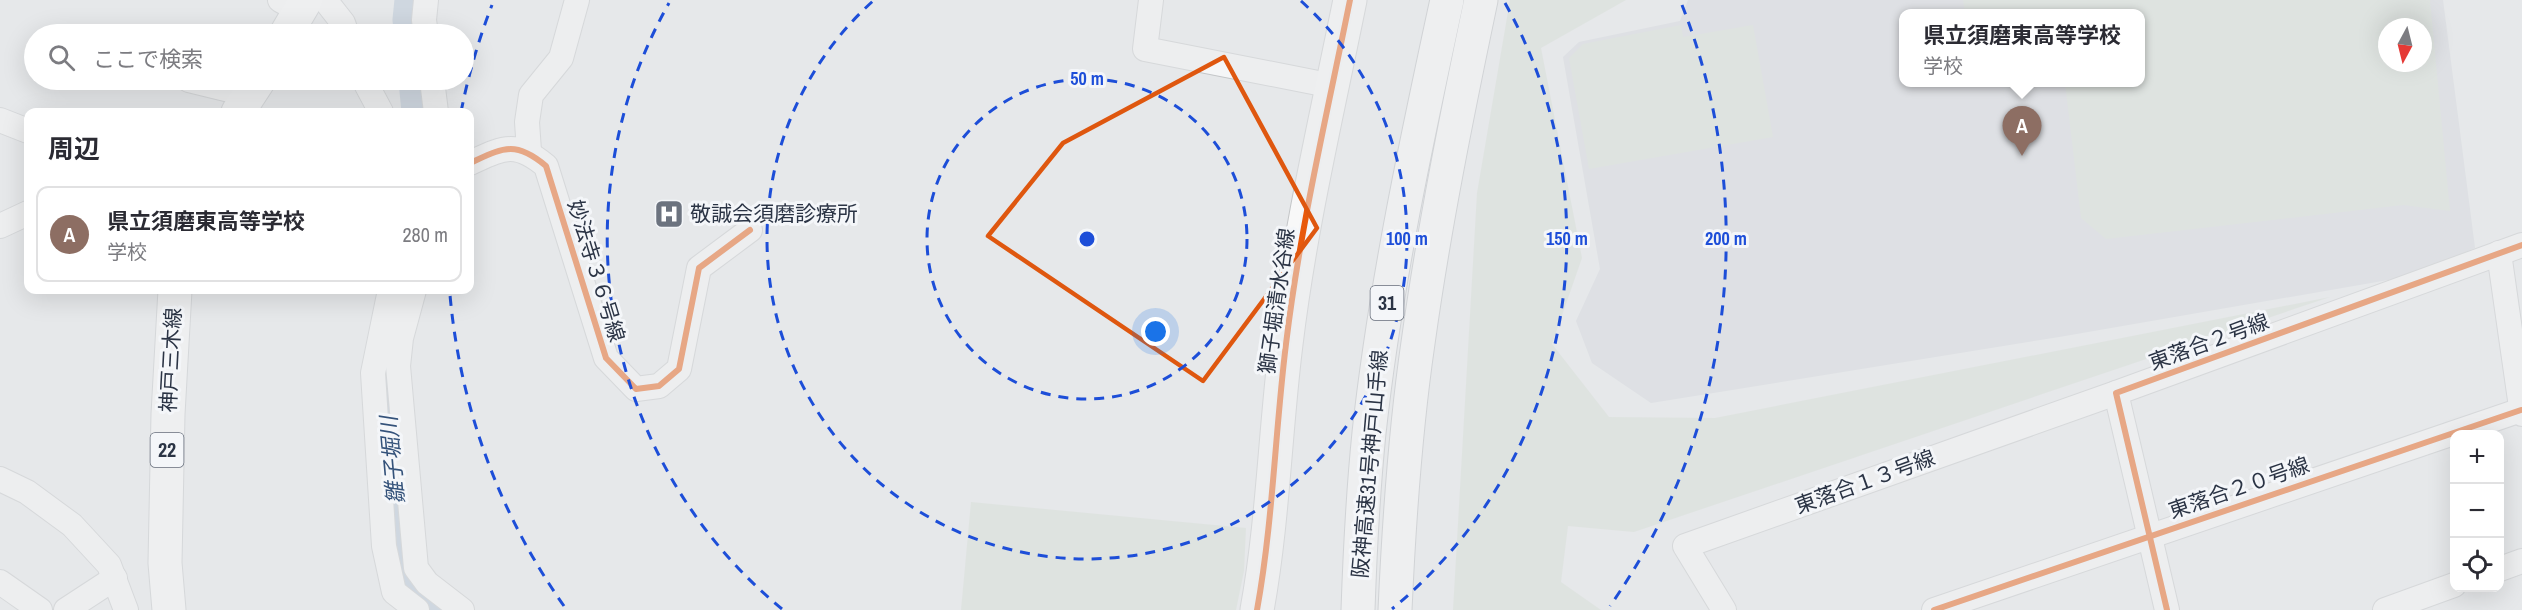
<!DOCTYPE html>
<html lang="ja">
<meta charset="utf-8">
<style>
:root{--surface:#fff;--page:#f2f2f3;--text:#2b2b33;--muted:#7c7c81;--line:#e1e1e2;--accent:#6c737f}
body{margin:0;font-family:"Archivo Narrow","Noto Sans JP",sans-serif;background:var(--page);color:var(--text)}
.controls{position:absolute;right:18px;bottom:18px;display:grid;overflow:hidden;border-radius:12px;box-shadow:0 6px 24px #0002}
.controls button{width:54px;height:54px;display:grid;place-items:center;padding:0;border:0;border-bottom:2px solid var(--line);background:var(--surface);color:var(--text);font:30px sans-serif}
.compass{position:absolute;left:2378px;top:18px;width:54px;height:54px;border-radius:50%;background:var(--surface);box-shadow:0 6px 24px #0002;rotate:187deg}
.you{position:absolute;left:1156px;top:332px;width:21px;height:21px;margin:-15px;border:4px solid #fff;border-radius:50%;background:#1a73e8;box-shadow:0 0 0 9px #1a73e833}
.badge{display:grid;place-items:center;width:39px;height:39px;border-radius:50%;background:var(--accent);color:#fff;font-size:20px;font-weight:700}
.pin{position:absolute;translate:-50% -50px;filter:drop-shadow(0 2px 3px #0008)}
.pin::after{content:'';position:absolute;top:32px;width:21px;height:18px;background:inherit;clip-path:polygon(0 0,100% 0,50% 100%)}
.popup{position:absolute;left:1899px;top:9px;width:246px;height:78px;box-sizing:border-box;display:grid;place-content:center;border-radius:12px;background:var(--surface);filter:drop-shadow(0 2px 4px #0005);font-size:20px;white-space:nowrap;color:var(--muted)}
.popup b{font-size:22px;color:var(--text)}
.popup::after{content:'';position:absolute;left:50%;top:100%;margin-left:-12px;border:12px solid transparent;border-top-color:var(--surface)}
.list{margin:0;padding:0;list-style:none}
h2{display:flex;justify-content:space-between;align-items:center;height:78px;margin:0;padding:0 24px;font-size:26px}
h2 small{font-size:20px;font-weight:400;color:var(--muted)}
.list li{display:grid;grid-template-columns:39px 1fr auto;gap:18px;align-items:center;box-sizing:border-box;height:96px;margin:0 12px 12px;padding:0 12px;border:2px solid var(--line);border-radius:12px}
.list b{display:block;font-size:22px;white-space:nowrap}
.list p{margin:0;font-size:20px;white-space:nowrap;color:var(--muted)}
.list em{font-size:20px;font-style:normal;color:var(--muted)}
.icon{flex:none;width:33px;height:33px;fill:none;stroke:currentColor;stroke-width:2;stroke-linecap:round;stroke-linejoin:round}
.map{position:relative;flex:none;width:2522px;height:610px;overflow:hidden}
.search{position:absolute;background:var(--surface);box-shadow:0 6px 24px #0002;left:24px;top:24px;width:450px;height:66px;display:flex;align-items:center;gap:15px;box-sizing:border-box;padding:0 21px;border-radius:33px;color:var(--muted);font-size:22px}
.panel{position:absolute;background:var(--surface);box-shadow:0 6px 24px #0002;left:24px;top:108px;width:450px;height:186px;border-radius:12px}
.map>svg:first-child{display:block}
.built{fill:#d4d7dd;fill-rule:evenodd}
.green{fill:#d6ded6;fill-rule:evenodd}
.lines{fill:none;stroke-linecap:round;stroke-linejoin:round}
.river{stroke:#b4c4d5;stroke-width:39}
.street-casing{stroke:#c4c6c8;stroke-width:26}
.secondary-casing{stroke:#c4c6c8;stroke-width:35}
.primary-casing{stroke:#c2c5c8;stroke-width:35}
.highway-casing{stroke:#b8bbbf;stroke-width:35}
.street{stroke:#f5f6f7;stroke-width:24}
.secondary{stroke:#f8f8f8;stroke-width:33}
.primary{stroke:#f8f8f8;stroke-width:33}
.highway{stroke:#f8f8f8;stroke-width:33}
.cycleway-casing{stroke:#f4f6f9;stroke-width:10}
.cycleway{stroke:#e8590c;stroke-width:6}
.marked{fill:none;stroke:#df570f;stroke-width:4.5;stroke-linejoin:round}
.ring{fill:none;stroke:#1d4ed8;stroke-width:3;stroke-dasharray:10 8}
.labels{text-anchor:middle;stroke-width:6;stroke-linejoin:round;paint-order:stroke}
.shield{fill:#f4f6f9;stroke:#676e7b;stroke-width:1.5}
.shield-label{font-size:20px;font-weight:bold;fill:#2b3445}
.poi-label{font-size:21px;fill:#2b3445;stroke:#f4f6f9;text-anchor:start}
.street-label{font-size:21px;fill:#2b3445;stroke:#f4f6f9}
.water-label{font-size:22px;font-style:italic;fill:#34527a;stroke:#f4f6f9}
.centre{fill:#1d4ed8;stroke:#f4f6f9;stroke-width:3}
.ring-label{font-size:18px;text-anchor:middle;font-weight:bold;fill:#1d4ed8;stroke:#f4f6f9;stroke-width:6;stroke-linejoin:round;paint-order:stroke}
</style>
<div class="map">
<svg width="2522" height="610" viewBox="0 0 2522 610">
<rect width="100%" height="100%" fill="#e6e8ea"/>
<path class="built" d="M1688,0H2443L2475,248L2411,276L2059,337L1651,403L1592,363L1576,321L1600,269L1563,57L1579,42L1680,21ZM1904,14H2140V82H1904ZM2387,27H2423V63H2387Z"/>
<g class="green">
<path d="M1510,0H1626L1541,48L1582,258L1552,344L1609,417L1715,418L2330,297L1634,532L1568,526L1561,582L1601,610H1453L1477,193Z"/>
<path d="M1963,0H2430L2450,211L2403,205L2106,239L2081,218L2065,83L2140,82V14L1965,13ZM2387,27H2423V63H2387Z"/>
<path d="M1681,25L1683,37L1753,25L1773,137L1589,169L1569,58L1583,44Z"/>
<path d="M971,502L1246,528L1244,571L1236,610H961Z"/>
</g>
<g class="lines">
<g class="river">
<path d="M414,34L412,20L414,0"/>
<path d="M418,80L421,112"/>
<path d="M392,322L384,358L400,537L401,576L447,610"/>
</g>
<g class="street-casing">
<g id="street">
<path d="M280,0L300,11"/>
<path d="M325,0L343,23L347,34"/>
<path d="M1151,0L1145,49L1333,86"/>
<path d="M426,34L424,20L426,0"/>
<path d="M189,80L230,90L246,100"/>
<path d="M364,80L381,112"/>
<path d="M432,80L436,112"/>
<path d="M0,120L28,131"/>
<path d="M529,151L527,122L531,95L561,58L577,0"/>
<path d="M470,163C503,148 515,140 546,166L606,358L636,389L659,386L679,369L699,268L750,230"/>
<path d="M0,226L28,213"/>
<path d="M2499,253L2522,414"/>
<path d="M390,290L373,373L384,546L394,592L417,610"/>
<path d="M414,290L401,338L398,366L416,568L427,583L462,610"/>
<path d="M0,479L27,492L72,525L109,565L126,610"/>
<path d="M2500,569L2522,561"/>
<path d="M0,582L40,610"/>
<path d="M66,610L115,578"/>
<path d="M1724,610L1685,546L2116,393"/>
<path d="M1934,610L2521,410"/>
<path d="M2167,610L2116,393L2522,245"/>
<path d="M2385,610L2454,585"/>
</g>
</g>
<g class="secondary-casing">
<path id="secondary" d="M1257,610C1273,522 1275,432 1286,344C1300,228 1327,114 1350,0"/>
</g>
<g class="primary-casing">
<g id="primary">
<path d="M286,34L306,0"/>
<path d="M238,112L259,80"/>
<path d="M169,610L165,563L168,414L175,290"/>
</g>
</g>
<g class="highway-casing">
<g id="highway">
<path d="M1358,610C1360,551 1363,492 1369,433C1385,287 1416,143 1447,0"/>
<path d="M1395,610C1399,521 1405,432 1418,343C1434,228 1457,114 1481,0"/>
</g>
</g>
<use href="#street" class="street"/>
<use href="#secondary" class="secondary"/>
<use href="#primary" class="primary"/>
<use href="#highway" class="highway"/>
<g class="cycleway-casing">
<g id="cycleway">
<path d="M470,163C503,148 515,140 546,166L606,358L636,389L659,386L679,369L699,268L750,230"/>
<path d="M1257,610C1273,522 1275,432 1286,344C1300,228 1327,114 1350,0"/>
<path d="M1934,610L2521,410"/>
<path d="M2167,610L2116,393L2522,245"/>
</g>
</g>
<use href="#cycleway" class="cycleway"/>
</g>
<path d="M0 0H2522V610H0ZM1224,57L1317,228L1203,381L988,236L1063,143Z" fill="#e6e8ea" fill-opacity=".55" fill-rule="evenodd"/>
<path class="marked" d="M1224,57L1317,228L1203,381L988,236L1063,143Z"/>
<g class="ring">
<circle cx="1087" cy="239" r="160"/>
<path d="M1301 1A320 320 0 1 1 873 1"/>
<path d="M782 609A480 480 0 0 1 669 3M1505 3A480 480 0 0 1 1392 609"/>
<path d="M564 606A639 639 0 0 1 450 295M461 112A639 639 0 0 1 492 5M1682 5A639 639 0 0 1 1610 606"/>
</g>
<defs>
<g id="hospital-square" transform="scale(1.5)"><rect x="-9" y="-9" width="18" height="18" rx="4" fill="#6c737f" stroke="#f4f6f9"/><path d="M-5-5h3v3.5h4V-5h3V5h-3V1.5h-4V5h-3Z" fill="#fff"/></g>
</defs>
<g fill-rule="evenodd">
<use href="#hospital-square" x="669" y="214"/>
</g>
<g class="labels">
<g class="shield">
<rect x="1370.5" y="286" width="33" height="34" rx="4.5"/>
<rect x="150.5" y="433" width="33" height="34" rx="4.5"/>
</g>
<g class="shield-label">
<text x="1387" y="310">31</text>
<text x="167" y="457">22</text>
</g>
<g class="poi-label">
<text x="690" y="221">敬誠会須磨診療所</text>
</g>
<g class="street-label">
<text transform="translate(596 271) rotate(73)" y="7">妙法寺３６号線</text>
<text transform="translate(1277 301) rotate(-82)" y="7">獅子堀清水谷線</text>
<text transform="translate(2209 342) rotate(-20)" y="7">東落合２号線</text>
<text transform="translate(171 360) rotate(-87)" y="7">神戸三木線</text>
<text transform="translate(1370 464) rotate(-85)" y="7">阪神高速31号神戸山手線</text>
<text transform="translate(1865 482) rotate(-20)" y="7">東落合１３号線</text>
<text transform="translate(2239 488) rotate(-19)" y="7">東落合２０号線</text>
</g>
<g class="water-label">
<text transform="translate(392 460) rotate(-95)" y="8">雛子堀川</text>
</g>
</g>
<circle cx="1087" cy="239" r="9" class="centre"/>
<g class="ring-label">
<text x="1087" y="85">50 m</text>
<text x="1407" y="245">100 m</text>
<text x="1567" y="245">150 m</text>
<text x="1726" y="245">200 m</text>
</g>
</svg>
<div class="controls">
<button>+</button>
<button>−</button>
<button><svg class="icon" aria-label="locate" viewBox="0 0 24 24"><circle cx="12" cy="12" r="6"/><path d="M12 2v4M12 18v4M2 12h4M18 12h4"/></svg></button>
</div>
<svg class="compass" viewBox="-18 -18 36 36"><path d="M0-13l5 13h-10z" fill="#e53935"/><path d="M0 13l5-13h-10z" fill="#7c7c81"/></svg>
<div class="you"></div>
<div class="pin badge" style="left:2022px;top:156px;background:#8d6e63">A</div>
<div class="popup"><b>県立須磨東高等学校</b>学校</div>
<div class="search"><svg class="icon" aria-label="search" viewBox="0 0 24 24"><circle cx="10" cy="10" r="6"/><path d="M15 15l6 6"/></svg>ここで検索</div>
<section class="panel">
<h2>周辺<small></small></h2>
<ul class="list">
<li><span class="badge" style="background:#8d6e63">A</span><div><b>県立須磨東高等学校</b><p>学校</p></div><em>280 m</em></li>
</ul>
</section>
</div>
